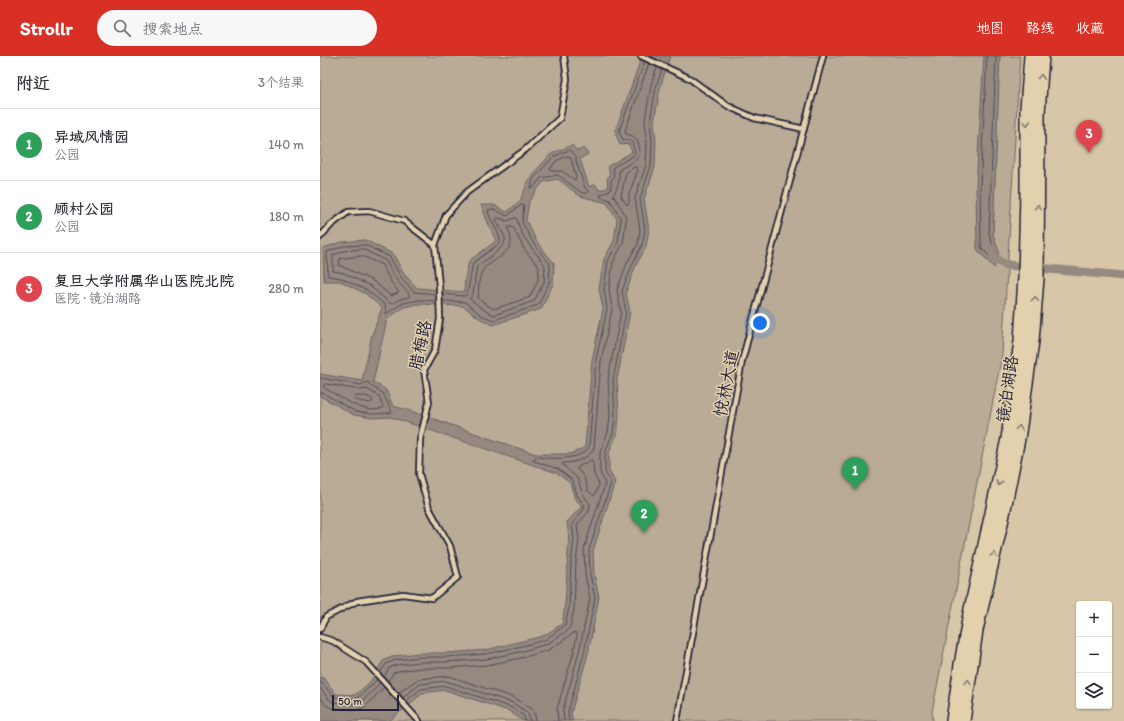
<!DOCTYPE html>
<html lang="zh">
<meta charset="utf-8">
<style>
:root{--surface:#fff;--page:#f7f7f7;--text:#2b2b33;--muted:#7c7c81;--line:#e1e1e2;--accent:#d93025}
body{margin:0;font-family:Itim,"LXGW WenKai TC",sans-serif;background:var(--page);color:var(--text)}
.controls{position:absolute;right:12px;bottom:12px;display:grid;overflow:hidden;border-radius:4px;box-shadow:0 1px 3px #0004}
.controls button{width:36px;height:36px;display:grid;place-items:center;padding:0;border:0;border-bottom:1px solid var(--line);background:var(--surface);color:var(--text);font:20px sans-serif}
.scale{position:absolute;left:12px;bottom:10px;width:67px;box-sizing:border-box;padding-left:4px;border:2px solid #22223b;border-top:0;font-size:11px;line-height:14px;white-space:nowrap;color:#22223b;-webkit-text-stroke:3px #e3d1ae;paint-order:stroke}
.you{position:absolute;left:440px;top:267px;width:14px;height:14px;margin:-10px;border:3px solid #fff;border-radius:50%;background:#1a73e8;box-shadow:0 0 0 6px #1a73e833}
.badge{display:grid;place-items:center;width:26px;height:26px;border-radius:50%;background:var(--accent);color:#fff;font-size:13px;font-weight:700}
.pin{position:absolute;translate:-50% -33px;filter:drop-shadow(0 1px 2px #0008)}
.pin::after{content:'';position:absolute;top:21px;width:14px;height:12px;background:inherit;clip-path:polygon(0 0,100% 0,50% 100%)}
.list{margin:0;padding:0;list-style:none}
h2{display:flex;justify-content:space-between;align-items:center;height:52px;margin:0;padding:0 16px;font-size:17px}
h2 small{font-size:13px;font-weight:400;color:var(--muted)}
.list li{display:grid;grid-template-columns:26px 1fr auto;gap:12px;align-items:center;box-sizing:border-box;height:72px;padding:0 16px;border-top:1px solid var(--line)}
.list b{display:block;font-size:15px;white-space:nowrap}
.list p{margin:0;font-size:13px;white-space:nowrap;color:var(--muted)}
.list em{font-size:13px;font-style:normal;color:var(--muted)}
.icon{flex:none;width:22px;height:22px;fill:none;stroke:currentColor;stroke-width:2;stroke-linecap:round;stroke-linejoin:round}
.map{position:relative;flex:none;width:804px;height:665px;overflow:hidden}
header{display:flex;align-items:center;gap:24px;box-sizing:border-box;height:56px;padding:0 20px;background:var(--accent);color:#fff}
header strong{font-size:19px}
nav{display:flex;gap:22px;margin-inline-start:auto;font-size:14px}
.search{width:280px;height:36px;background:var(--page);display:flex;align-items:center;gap:10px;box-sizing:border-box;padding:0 14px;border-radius:22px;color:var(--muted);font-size:15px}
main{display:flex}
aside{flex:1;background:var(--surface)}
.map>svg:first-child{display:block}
.green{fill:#b9ab95;stroke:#6e6668}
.water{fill:#958980;stroke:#676064;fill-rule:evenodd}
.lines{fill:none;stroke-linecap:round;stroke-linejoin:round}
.shore{stroke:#504b57;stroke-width:1}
.canal{stroke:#958980;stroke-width:9}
.lane-casing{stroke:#22223b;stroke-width:8}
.secondary-casing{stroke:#22223b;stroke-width:16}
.lane{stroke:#e3d1ae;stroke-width:4.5}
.secondary{stroke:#e3d1ae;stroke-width:13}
.oneway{stroke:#827a74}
.labels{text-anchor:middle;stroke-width:3;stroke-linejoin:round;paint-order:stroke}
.street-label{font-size:17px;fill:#22223b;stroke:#e3d1ae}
</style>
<header>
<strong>Strollr</strong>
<div class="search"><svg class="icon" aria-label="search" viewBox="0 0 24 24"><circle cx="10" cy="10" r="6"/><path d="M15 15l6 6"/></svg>搜索地点</div>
<nav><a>地图</a><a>路线</a><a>收藏</a></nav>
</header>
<main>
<aside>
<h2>附近<small>3个结果</small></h2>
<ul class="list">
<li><span class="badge" style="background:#2e9e5b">1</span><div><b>异域风情园</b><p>公园</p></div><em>140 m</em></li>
<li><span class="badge" style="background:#2e9e5b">2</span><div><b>顾村公园</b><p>公园</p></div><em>180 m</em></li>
<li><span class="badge" style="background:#e0444e">3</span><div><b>复旦大学附属华山医院北院</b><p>医院 · 镜泊湖路</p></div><em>280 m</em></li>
</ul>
</aside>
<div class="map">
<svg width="804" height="665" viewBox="0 0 804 665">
<rect width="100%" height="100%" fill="#d7c6a7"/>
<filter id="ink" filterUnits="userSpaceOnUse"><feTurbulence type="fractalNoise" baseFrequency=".025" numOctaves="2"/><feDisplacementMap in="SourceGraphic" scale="8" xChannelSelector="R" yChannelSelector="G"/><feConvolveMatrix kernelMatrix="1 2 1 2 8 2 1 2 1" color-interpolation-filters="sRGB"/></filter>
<g filter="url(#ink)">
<path class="green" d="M0,0H700L682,299L612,656L613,665H0Z"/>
<g class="water">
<path d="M322,0H350L340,32L334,66L336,85L335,111L324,143L329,174L326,191L316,209L306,236L310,256L297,324L299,360L297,378L289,397V415L295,426L273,495L274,518L279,541L268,598L251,657L253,665H203L189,655L125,634L103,637L69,665H0V622H4L16,638L35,639L50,626L63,605L74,600L99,597H127L166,594L223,580L242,568C246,549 246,531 247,512C248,495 250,484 247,466L262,450L255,443L250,427L237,417L71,361L53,362L34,359L0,340V318L42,325L52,279L62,252L46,238L20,225H4L3,192L22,186L45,184L73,198L84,218L97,232L144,236L145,222L149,205L176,185L168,167L161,149H174L187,156L200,145L210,121L231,98L252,89L257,95L264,92L268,98L260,103L269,131L275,128L279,134L288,132L287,122L290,120L288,110L312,96L309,88L300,89L295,76ZM238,123L260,140L287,147L297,163L294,185L284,203L279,233L283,253L272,304L265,391L251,398H216L180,386L88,354L73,350L66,334L53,326L67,263L84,251L99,248L143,250L159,262L173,269L221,253L233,228L234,207L217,186L206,164L209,145L223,126Z"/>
<path d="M664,0H680L673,178L679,196L674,212L657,193L656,131Z"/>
</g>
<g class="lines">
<g class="shore">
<path d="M667,0L660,131L661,191L671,202L675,196L669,178L676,0"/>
<path d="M250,94L256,100V105L265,132L268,135V137H262L238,119L221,122L213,132H211L213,123L233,101Z"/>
<path d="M248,100L251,102L256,121L255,124L242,115H232L230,113L236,105Z"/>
<path d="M315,111L317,112L318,114L309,138V147L307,149L301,140L306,117Z"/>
<path d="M179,162L187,165L195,162L197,163C200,182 216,195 225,210L224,226L214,245L174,259L164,254L150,243L153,237L157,210C165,204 187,192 185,182C183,176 179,170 176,164L177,162Z"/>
<path d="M189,171H193L204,193L219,211L218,224L210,241L174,253L167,249L158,242C159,234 158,221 163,214C164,211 168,209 170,208C184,197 197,193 188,173Z"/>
<path d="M43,193L66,205L76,223L89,238V241L80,243L71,248L50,230L24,217L13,215V199L24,195Z"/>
<path d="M42,200L62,209L71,226L78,235V237L71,240L53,225L19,209L20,203Z"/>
<path d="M116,238L94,236L81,221L70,201L45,189L23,190L7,196L8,220L21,222L48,235L65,249L66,258L83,247L99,244L116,245"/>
<path d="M123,238L143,240L147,239L153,207L180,187C181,176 169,165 168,154L174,153L187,160L201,149H204L202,166L214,188L230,208L229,227L218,249L174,264L161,259L145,246L123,245"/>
<path d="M0,322L41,329L48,326L51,330L63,337L72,356L70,357L53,358L36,356L3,337H0"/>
<path d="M6,328L40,334L47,333L59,340L63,352C44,360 20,340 4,332V329Z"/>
<path d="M36,340H46L52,343L53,345L51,347L39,345L35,343Z"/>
<path d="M272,404L273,406L274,419L279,428L275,439L274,440L268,435L264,421L257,413L258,411Z"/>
<path d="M60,617L66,608L75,604L100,601H127L166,598L198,591L225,584L245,569L249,552L251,506L254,483L252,468L264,453L265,450L258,441L252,424L238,413L214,405L213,403L215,401C230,402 260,406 269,391L276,304L287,253L284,233L288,205L298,186L301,163L290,144L281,141L280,139L289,135L291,133V125L294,120L293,111L313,100L315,97L312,86L309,84H303L299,75L325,5"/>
<path d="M64,621L69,612L76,609L100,606H127L167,603L199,596L227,588L247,575L250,571L254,553L256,506L259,484L257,469L269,455L270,448L263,438L257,422L242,408L244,407C254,407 269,403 274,392L281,305L292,253L289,233L293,206L303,187L306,164L305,158L293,139C298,133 300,122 299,114C310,106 325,105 318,87C316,81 312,79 306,78L305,75L329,7"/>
<path d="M68,625L73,617L78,615L100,612H128L167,609L201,602L229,594L255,576L257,579L254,595L237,653L238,665"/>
<path d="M0,626L2,627L14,641L36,643L52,629L57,623"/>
<path d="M0,632L9,643L12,646L36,648L42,645L56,632L60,626"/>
<path d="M78,637L98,623L129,620L195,642L212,653L215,659L216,665"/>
<path d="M0,642L6,649L11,652L38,654L46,650L64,631"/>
<path d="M82,642L100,628L126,625L193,647L208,657L210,665"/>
<path d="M86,645L101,633L126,630L190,651L204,660L205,665"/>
<path d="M244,665L243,654L259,596L270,542L265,518L264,493L285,428L280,416V396L288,376L290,360L288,323L301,256L297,234L308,205L318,188L320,174L315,142L326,109L327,85L325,64L331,29L337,11"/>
<path d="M249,665L248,656L264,597L275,542L270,518L269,494L291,427L285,416V397L293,377L295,360L293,324L306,256L302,235L313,207L322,189L325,174L320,143L331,110L332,85L330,65L336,31L342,13"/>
</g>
<path class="canal" d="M672,193C672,201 679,206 686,209L804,220"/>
<g class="lane-casing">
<g id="lane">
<path d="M321,0L369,22L408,50L434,62L484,73"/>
<path d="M0,181L11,169L28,156L49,155L84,165L115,189"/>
<path d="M0,573L6,561L37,545L83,538L112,542L138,521L130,490L109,452L99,418L100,383L109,346L104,314L115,294L120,263L119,230L115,189L126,159L147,136L205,94L240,62L247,23L244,0"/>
<path d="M0,581L13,585L46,606L99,665"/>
<path d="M357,665L422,305L503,0"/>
</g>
</g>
<g class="secondary-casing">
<g id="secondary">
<path d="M633,665L641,609L650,558L688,383L701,285L705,222L707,137V53L711,0"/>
<path d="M643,665L656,574L682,463L698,383L712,285L717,222L718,57L722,0"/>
</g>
</g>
<use href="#lane" class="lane"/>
<use href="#secondary" class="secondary"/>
</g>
<defs><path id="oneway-chevron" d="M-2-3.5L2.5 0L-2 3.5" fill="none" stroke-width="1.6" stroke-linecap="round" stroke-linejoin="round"/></defs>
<g class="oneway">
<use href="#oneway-chevron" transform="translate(721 21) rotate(-86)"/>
<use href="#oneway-chevron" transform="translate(707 67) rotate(90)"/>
<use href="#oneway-chevron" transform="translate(718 151) rotate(-90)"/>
<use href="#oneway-chevron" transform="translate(715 243) rotate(-85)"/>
<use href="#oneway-chevron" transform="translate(699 372) rotate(-82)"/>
<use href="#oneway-chevron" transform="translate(679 427) rotate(102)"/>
<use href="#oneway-chevron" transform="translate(674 499) rotate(-77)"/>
<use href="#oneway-chevron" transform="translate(648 626) rotate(-82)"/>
</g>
</g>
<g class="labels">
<g class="street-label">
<text transform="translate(100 289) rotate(-78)" y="6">腊梅路</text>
<text transform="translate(406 327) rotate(-79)" y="6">悦林大道</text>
<text transform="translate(687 333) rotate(-82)" y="6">镜泊湖路</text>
</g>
</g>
</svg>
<div class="controls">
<button>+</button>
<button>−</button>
<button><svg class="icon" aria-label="layers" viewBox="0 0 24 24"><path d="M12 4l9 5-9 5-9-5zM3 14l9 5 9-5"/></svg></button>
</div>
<div class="scale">50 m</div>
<div class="you"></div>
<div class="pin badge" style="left:535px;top:434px;background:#2e9e5b">1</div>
<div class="pin badge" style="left:324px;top:477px;background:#2e9e5b">2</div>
<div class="pin badge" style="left:769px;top:97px;background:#e0444e">3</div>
</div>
</main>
